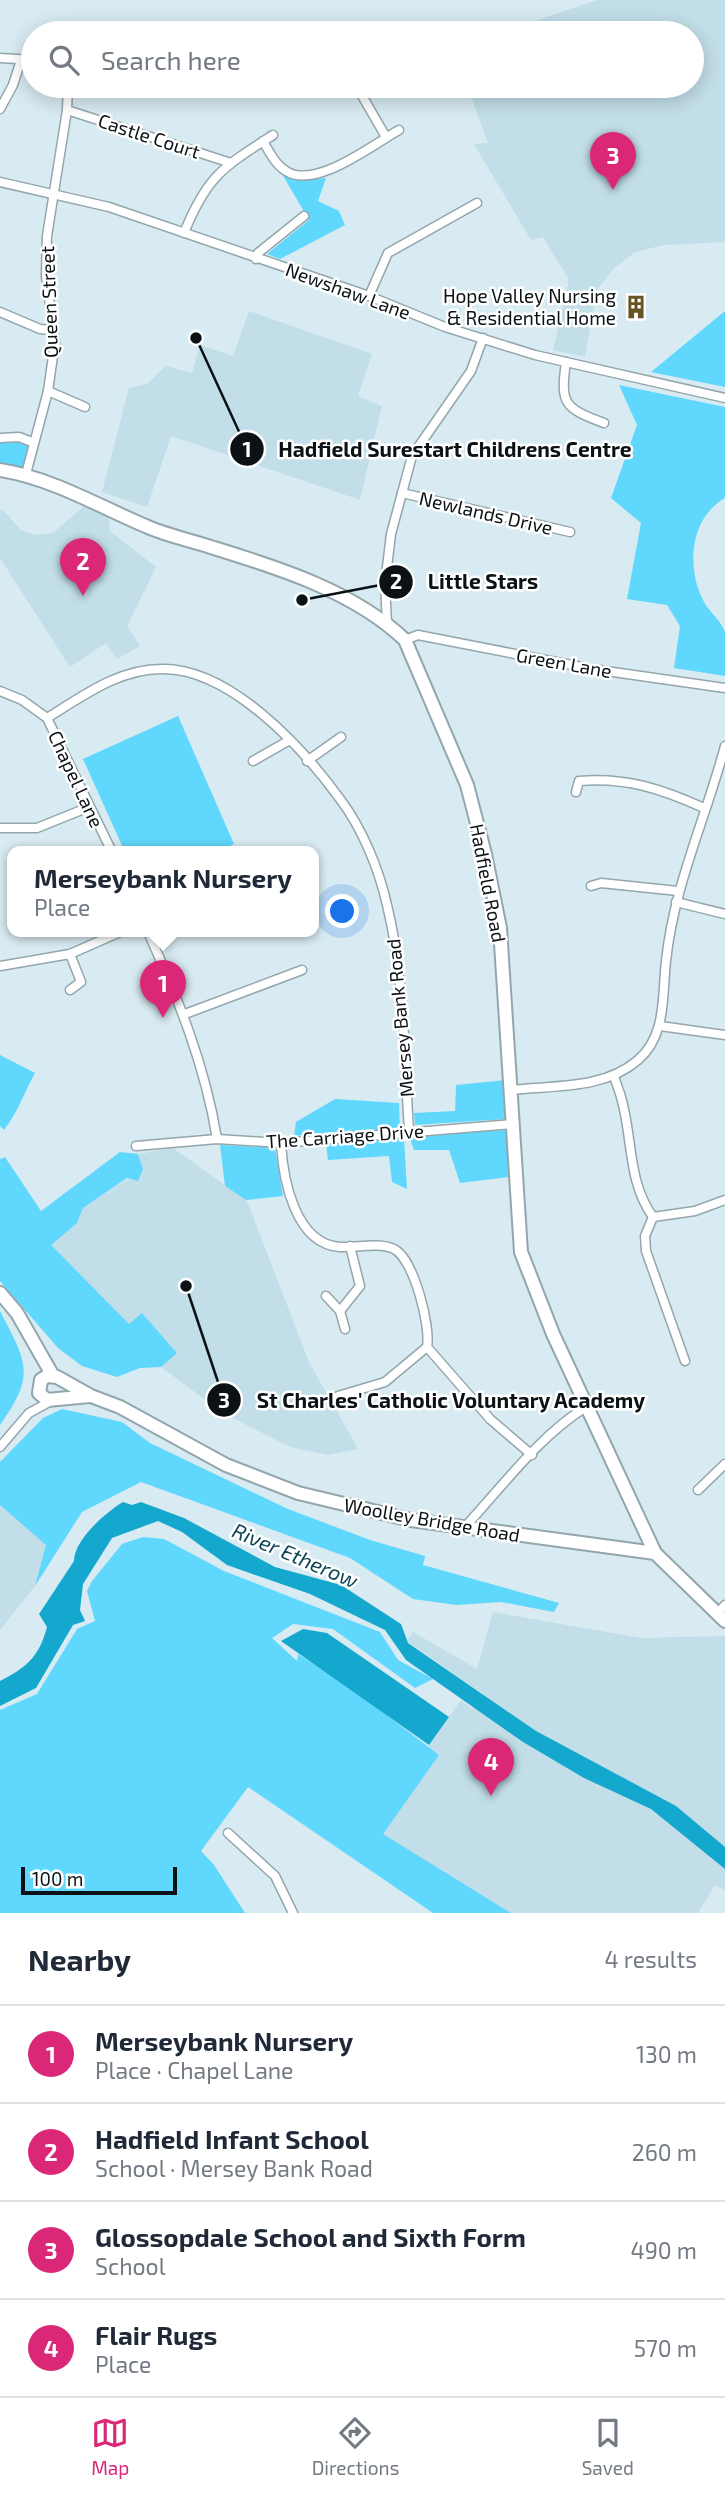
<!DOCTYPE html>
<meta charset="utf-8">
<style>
:root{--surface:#fff;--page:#f2f2f3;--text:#1f2937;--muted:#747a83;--line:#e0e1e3;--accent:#db2777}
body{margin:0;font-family:"Exo 2",sans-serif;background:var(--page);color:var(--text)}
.scale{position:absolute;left:21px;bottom:18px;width:156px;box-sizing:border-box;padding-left:7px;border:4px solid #0b1114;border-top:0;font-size:19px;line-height:24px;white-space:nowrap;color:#0b1114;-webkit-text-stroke:5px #fff;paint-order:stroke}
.you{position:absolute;left:343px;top:912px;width:24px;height:24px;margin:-18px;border:5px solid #fff;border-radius:50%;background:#1a73e8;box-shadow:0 0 0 10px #1a73e833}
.badge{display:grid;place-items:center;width:46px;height:46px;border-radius:50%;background:var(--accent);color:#fff;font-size:23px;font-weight:700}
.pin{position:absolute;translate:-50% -58px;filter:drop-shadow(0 2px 4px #0008)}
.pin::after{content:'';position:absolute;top:37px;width:24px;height:21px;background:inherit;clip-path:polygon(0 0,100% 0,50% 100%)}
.popup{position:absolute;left:7px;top:846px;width:312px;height:91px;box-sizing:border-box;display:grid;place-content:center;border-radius:14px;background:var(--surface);filter:drop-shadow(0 2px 5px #0005);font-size:23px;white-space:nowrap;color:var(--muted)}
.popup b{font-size:26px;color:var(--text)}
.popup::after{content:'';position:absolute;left:50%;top:100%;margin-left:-14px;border:14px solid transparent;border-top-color:var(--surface)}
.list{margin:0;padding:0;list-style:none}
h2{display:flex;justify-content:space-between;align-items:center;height:91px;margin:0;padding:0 28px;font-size:30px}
h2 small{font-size:23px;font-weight:400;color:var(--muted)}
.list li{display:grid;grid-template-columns:46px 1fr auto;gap:21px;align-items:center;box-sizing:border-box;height:98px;padding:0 28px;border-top:2px solid var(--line)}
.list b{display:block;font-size:26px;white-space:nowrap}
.list p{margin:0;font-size:23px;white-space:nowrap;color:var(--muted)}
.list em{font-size:23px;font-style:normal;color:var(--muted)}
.icon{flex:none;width:38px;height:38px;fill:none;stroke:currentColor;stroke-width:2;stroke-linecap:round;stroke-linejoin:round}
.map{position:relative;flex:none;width:725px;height:1913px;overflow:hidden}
.search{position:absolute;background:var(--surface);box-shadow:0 4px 18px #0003;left:21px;right:21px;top:21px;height:77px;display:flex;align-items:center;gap:18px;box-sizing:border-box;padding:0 24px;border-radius:38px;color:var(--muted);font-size:26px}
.sheet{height:483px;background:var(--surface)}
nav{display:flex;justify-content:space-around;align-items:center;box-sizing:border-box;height:98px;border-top:2px solid var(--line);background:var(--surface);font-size:19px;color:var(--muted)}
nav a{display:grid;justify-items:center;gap:4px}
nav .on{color:var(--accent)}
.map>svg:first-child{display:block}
.built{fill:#c2dee8}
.green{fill:#60d7fd}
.water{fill:#14a8cf}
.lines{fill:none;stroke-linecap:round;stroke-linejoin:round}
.street-casing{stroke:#93a6ad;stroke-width:11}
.secondary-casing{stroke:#93a6ad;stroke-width:16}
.street{stroke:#fff;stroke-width:8}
.secondary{stroke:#fff;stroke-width:12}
.labels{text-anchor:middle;stroke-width:5;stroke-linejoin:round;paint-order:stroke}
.street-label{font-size:19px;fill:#0b1114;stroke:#fff}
.poi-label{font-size:19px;fill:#0b1114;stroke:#fff;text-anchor:end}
.water-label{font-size:21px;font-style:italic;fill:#0e4556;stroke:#fff}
.leader{fill:none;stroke:#0b1114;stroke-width:2.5}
.callout-dot{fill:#0b1114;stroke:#fff;stroke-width:2.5}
.mark-label{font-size:21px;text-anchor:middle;font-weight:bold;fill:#fff}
.callout-label{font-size:21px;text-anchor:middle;font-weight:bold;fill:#0b1114;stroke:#fff;stroke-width:5;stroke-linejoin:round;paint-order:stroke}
</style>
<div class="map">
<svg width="725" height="1913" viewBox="0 0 725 1913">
<rect width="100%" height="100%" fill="#d8ebf2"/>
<g class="built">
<path d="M597,0H725V242L664,245L635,252L614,268L596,291L585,357L553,350L569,280L543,237L531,240L474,144L488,143L467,86H692V33H498Z"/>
<path d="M249,311L372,354L358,396L382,406L360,500L171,436L147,507L102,492L129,388L147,384L166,366L192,373L200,345L233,356Z"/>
<path d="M86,504L108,513L110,531L156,567L127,626L140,646L117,659L106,643L70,667L0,558V511L2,509L21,530L35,535L53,533Z"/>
<path d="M173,1148L247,1201L309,1362L358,1449L328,1455L290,1447L223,1413L161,1367L177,1353L142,1313L129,1325L50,1245L77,1223L83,1208L143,1169L138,1154Z"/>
<path d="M0,1505L47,1545L35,1586L0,1630Z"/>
<path d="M493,1612L641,1638L725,1636V1890L715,1885L698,1913H473L370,1842L418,1761L461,1700L472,1709L483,1694L407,1641L413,1632L477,1669Z"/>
</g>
<g class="green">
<path d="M282,174L298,180L326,178L318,201L339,211L345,225L280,259L267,254L309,220Z"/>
<path d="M725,311V387L651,372Z"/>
<path d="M619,385L725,407V498C690,518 686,566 703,600C708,611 721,620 725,632C725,643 725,663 725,676L674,668L680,626L667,605L627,599L641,523L611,498L637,425Z"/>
<path d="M16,440L29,444L24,472L0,467V442Z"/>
<path d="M178,716L234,844L217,852H125L83,759Z"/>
<path d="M0,1055L35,1073C24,1093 18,1112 4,1130L0,1126Z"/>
<path d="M506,1080V1119L415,1125L414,1113L455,1111L456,1085Z"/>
<path d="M335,1099L399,1103L400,1128L294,1136L296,1122Z"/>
<path d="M507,1130L509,1177L460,1183L449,1150H414L409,1136Z"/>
<path d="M404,1138L407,1189L392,1182L389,1156L328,1160L326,1143Z"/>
<path d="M220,1145L275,1148L283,1196L246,1200L225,1186Z"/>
<path d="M120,1152L138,1154L143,1169L138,1181L127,1178L83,1208L77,1223L51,1245L129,1324L142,1313L177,1353L161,1367L140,1368L117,1377L82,1366L58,1348L0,1281V1159L5,1157L41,1211Z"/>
<path d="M0,1311C27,1363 36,1375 0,1425Z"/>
<path d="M62,1409L122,1422L150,1443L288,1509L370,1540L425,1556L423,1565L559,1603L554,1612L501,1602L456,1605L413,1599L350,1558L141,1482L82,1512L35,1586L46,1545L0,1505V1462L43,1418Z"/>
<path d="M143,1537L164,1539L224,1571L380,1632L398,1660L433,1679L415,1688L333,1629L293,1624L272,1638L297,1661L298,1654L351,1688L439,1755L383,1834L511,1913H433L248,1787L201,1851L214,1865L245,1913H0V1710L37,1694L77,1629L95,1621L87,1591L92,1581L122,1544Z"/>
</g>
<g class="water">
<path d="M123,1502L132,1505L141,1502L184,1518L275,1567L341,1585L401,1624L408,1643L536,1731L676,1806L725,1847V1869L651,1809L584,1778L523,1742L406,1660L385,1630L310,1594L227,1565L182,1532L158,1521L112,1538L83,1584L80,1610L85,1621L73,1625L36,1688L0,1706V1681C27,1667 39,1657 47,1627L39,1614L74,1561C74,1540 106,1512 123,1502Z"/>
<path d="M303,1629L327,1633L449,1717L429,1745L281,1641Z"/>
</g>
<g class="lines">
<g class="street-casing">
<g id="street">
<path d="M0,58L33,60"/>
<path d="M357,87L386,137"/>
<path d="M0,109L13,85L21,60"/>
<path d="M67,110L231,163"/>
<path d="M263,141C269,152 276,165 286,171C315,190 372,145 399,130"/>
<path d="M0,182L109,207L369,296L445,327L535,355L725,398"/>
<path d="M184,233C207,176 223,167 273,135"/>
<path d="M256,259L258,253L304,216"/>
<path d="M369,296L388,253L477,203"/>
<path d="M0,312L40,329L51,330"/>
<path d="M566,362C560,404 564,408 604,423"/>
<path d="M48,391L85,407"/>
<path d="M0,438L19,437L32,442"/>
<path d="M26,474L48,391L55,342L46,276L47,236L67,110L68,86"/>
<path d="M402,493L570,532"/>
<path d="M387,623L385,584L391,534L412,456L471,371L483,338"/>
<path d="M405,640L418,635L592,669L725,688"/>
<path d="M0,691L22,700L47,718L112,852"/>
<path d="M47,718C83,696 118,669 162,669C230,668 303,748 340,799C362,828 379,869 387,905C405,978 404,1056 409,1131"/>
<path d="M253,761L288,741"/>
<path d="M307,761L341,737"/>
<path d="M576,792L579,781C626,777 662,789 704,808"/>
<path d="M0,828H37L89,807"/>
<path d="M591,886L601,883L678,891"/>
<path d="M676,902L725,914"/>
<path d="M148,932C179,1001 205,1065 217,1139"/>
<path d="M0,966L70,954L120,932"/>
<path d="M70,990L81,982L70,954"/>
<path d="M185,1014L302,970"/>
<path d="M660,1026L725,1035"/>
<path d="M614,1076C616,1083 619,1090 621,1097C633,1137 627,1181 653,1217L695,1211L725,1200"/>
<path d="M511,1090C554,1085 603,1090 638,1060C667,1035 662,995 666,961C674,885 706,818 725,746"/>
<path d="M281,1143C283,1179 295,1244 340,1247C357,1248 378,1242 394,1249C414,1259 431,1327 427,1347L490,1419L532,1455"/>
<path d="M136,1146L217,1139L281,1143L513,1124"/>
<path d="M653,1217L645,1236L646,1251L685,1361"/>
<path d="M326,1296L340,1311L345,1329"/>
<path d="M340,1311L360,1286L350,1246"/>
<path d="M338,1396L385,1382L427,1347"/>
<path d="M0,1447L29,1413L51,1401"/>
<path d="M698,1490L725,1464"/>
<path d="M464,1528C501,1488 539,1436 586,1407"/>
<path d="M717,1614L725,1605"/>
<path d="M228,1833L275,1876L293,1913"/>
</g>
</g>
<g class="secondary-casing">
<g id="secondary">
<path d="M0,470C54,479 98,506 148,527C169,536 193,541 214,548C279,568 355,592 405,640L467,785L485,854L500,928L521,1252L553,1334L655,1553"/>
<path d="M0,1293L17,1313L53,1376"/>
<path d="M41,1380L47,1376L57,1377L91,1396L120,1407L226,1465L298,1493L411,1520L655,1553L725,1621"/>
<path d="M41,1380L39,1393L47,1400L90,1396"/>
</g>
</g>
<use href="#street" class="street"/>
<use href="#secondary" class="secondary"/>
</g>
<defs>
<g id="building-bare" transform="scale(1.89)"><path d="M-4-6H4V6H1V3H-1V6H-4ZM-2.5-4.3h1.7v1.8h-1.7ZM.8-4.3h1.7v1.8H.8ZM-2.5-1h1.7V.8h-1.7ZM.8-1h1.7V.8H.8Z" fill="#675221" stroke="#fff" stroke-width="2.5" paint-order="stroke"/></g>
</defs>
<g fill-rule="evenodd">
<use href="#building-bare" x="636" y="307"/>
</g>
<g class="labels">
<g class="street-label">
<text transform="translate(149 136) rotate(18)" y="7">Castle Court</text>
<text transform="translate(348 291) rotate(20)" y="7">Newshaw Lane</text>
<text transform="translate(49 302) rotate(-92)" y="7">Queen Street</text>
<text transform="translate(486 513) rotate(13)" y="7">Newlands Drive</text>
<text transform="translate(564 663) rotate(10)" y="7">Green Lane</text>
<text transform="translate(76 779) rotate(65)" y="7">Chapel Lane</text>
<text transform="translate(488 883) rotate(79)" y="7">Hadfield Road</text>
<text transform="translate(400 1018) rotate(-95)" y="7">Mersey Bank Road</text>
<text transform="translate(345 1136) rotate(-4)" y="7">The Carriage Drive</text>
<text transform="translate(432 1520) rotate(10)" y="7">Woolley Bridge Road</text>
</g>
<g class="poi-label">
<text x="616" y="303">Hope Valley Nursing<tspan x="616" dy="22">&amp; Residential Home</tspan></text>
</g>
<g class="water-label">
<text transform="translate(295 1556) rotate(23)" y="7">River Etherow</text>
</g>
</g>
<path class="leader" d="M196 338L247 449M302 600L396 582M186 1286L224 1400"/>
<g class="callout-dot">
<circle cx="196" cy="338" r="7"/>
<circle cx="302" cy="600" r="7"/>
<circle cx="186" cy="1286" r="7"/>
<circle cx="247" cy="449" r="18"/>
<circle cx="396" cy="582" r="18"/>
<circle cx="224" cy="1400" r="18"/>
</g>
<g class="mark-label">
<text x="247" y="457">1</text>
<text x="396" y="589">2</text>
<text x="224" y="1408">3</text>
</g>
<g class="callout-label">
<text x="455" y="457">Hadfield Surestart Childrens Centre</text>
<text x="483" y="589">Little Stars</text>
<text x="451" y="1408">St Charles' Catholic Voluntary Academy</text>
</g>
</svg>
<div class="scale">100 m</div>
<div class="you"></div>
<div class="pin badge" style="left:163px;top:1018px">1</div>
<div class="popup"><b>Merseybank Nursery</b>Place</div>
<div class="pin badge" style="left:83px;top:596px">2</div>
<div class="pin badge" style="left:613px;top:190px">3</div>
<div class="pin badge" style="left:491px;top:1796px">4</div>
<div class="search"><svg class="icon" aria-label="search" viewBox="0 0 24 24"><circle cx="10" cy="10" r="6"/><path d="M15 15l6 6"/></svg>Search here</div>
</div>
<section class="sheet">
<h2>Nearby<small>4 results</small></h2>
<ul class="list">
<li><span class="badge">1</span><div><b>Merseybank Nursery</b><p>Place · Chapel Lane</p></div><em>130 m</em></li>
<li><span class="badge">2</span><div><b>Hadfield Infant School</b><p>School · Mersey Bank Road</p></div><em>260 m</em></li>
<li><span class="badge">3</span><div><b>Glossopdale School and Sixth Form</b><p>School</p></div><em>490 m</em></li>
<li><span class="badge">4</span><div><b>Flair Rugs</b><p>Place</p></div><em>570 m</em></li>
</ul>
</section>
<nav>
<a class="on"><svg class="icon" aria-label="map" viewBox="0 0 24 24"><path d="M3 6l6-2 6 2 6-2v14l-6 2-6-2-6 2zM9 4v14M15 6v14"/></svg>Map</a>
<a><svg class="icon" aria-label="directions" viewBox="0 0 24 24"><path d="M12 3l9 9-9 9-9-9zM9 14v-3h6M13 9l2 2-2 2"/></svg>Directions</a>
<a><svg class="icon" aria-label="saved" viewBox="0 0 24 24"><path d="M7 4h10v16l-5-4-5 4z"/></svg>Saved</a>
</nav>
